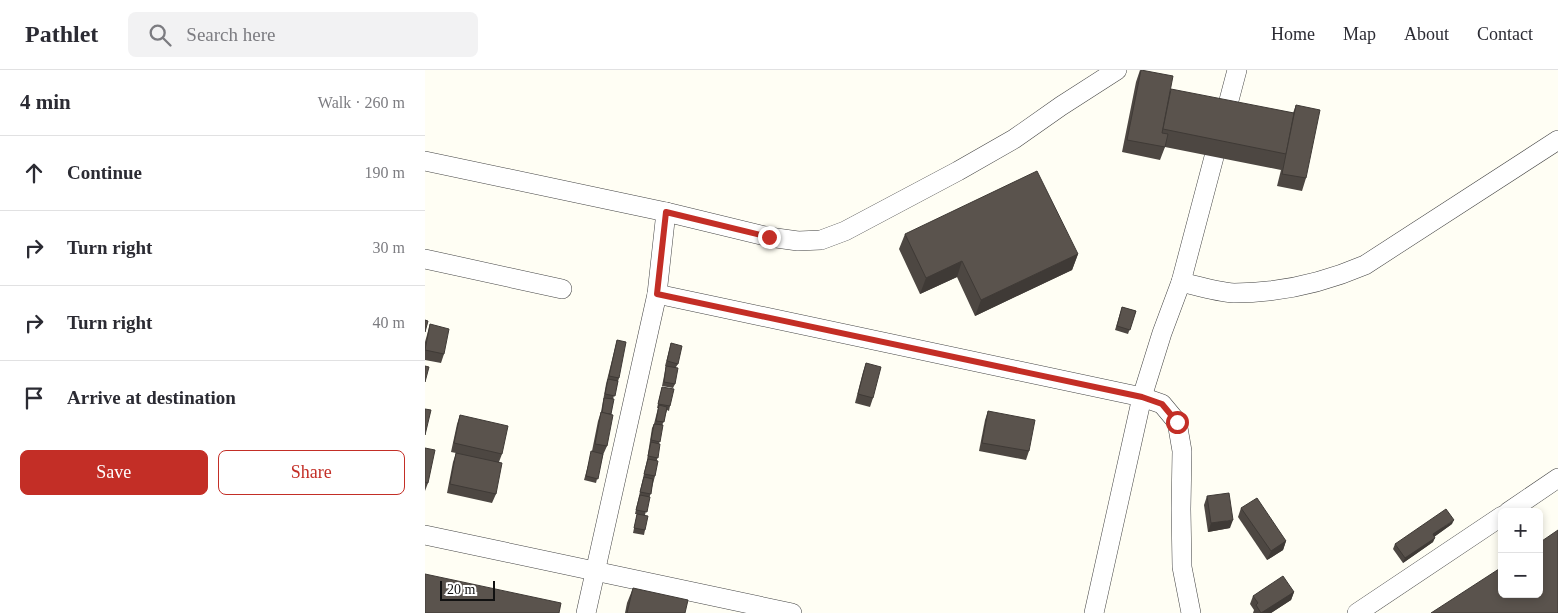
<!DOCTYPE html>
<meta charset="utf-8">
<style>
:root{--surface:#fff;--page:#f2f2f3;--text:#2b2b33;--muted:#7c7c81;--line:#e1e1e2;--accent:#c32e26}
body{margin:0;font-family:"Times New Roman",serif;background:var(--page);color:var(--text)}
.controls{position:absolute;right:15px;bottom:15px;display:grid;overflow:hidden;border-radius:8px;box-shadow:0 2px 8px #0003}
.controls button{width:45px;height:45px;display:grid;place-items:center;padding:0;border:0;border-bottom:1px solid var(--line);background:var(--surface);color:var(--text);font:25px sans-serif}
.scale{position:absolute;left:15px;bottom:12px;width:55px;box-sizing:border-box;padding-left:5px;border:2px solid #111;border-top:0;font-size:14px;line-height:18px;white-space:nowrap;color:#111;-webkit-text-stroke:4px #fff;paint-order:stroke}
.stop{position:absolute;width:15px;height:15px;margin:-11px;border:4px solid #c32e26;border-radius:50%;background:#fff}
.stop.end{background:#c32e26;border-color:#fff;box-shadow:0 1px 5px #0008}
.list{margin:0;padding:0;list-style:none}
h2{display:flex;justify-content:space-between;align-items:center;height:65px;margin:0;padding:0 20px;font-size:21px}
h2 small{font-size:16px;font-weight:400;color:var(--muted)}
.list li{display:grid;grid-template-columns:32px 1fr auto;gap:15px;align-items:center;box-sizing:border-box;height:75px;padding:0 20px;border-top:1px solid var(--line)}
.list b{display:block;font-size:19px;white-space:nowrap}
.list em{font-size:16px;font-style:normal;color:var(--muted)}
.actions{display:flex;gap:10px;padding:15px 20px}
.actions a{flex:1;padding:11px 0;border:1px solid var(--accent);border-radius:8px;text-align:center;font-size:18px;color:var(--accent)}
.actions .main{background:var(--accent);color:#fff}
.icon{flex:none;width:28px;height:28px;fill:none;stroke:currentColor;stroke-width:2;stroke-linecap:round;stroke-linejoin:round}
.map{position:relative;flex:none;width:1133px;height:543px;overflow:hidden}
header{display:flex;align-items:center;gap:30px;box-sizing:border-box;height:70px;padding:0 25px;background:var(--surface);border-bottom:1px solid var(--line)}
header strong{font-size:24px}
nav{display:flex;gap:28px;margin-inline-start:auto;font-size:18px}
.search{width:350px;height:45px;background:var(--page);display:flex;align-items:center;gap:12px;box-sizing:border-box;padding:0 18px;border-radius:8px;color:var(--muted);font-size:19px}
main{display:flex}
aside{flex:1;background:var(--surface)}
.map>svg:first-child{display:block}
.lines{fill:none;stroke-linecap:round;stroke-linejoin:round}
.minor-casing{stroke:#444;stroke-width:20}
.minor{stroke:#fff;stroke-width:19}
.wall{fill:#4d4742}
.shaded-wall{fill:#3f3a36}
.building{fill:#5a534d;stroke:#3f3a36}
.route{stroke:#c32e26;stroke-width:6}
</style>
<header>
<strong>Pathlet</strong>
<div class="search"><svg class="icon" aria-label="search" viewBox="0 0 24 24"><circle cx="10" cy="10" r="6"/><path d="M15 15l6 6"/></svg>Search here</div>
<nav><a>Home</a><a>Map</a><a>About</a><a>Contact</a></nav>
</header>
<main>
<aside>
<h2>4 min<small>Walk · 260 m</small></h2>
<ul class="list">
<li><svg class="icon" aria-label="ahead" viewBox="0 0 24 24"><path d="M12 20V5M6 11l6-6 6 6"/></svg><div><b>Continue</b></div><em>190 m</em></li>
<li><svg class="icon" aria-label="right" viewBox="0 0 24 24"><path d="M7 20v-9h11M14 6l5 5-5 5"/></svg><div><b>Turn right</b></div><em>30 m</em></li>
<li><svg class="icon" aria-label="right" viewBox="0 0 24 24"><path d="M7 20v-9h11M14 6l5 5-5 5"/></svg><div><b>Turn right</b></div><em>40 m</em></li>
<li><svg class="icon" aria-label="arrive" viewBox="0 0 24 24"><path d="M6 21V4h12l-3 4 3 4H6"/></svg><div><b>Arrive at destination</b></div></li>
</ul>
<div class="actions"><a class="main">Save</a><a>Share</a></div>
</aside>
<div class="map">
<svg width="1133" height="543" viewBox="0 0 1133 543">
<rect width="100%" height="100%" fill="#fffef4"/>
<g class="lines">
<g class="minor-casing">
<g id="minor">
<path d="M0,91L241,142L344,167L373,171L396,170L420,161L533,101L589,69L636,36L692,0"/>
<path d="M0,189L137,219"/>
<path d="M756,212C773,216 792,222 809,223C855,223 898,213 940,195L1133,70"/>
<path d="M232,224L717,327L737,334L752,352L757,381L756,439L757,497L766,543"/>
<path d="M1083,442L1133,408"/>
<path d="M0,465L367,543"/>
<path d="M161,543L232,224L241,142"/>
<path d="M669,543L717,327L737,263L756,212L812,0"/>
<path d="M932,543L1077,446"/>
</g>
</g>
<use href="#minor" class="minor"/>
</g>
<g class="wall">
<path d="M715,0L745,21L868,43L871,35L881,108L877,121L852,116L856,100L740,77L735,90L697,82L711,12Z"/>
<path d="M480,164L653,184L647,200L550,246L532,207L495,224L474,179Z"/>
<path d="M697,237L711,241L703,264L690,260Z"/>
<path d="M5,254L19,284L16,293L0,290V272Z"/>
<path d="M192,270L194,308L188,329L182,376L178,385L171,413L159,410L167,381L173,351L176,342L181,314Z"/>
<path d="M246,273L253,294L251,297L250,314L248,318L237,316L241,296H240Z"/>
<path d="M441,293L448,328L445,337L430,333L438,302Z"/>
<path d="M237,317L245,336L244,341L242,340L237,356L234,373L230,406L220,445V460L219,465L208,463L212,444H210L222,390L227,358L229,354L233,338H232Z"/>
<path d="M563,341L604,381L601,390L554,381L560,350Z"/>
<path d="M35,345L77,384L74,392L71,424L67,433L22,423L28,392L31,383L61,389L26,382L32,354Z"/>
<path d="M0,378L3,413L0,421Z"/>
<path d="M782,426L805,458L783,462L779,435Z"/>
<path d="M816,438L861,471L858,480L842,490L813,447Z"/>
<path d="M1027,454L1009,467L1008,472L978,493L968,479L970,474Z"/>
<path d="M208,518L260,543H200L202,533Z"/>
<path d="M869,522L866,530L846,543H828L829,540L825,534L828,526Z"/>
</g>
<g class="shaded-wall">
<path d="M653,184L647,200L550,246L556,230Z"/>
<path d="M537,191L532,207L495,224L501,208Z"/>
<path d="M808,450L805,458L783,462L786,453Z"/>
<path d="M1029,450L1027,454L1006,469L1008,464Z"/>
<path d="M1010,468L1008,472L978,493L980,488Z"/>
<path d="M861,471L858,480L842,490L846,481Z"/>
<path d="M869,522L866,530L846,543H836Z"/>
</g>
<g class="building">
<path d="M716,0L748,6L737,63L743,64L740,77L702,70Z"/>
<path d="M746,19L869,43L861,84L738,59Z"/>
<path d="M871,35L895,40L881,108L857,104L861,84Z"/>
<path d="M612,101L653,184L556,230L537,191L501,208L480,164Z"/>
<path d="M697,237L711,241L705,260L692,256Z"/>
<path d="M0,250L3,251L0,262Z"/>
<path d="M5,254L24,259L19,284L0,280Z"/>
<path d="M192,270L201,272L194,308L184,306Z"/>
<path d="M246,273L257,276L253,294L242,291Z"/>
<path d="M441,293L456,297L448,328L433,324Z"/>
<path d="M0,296L4,297L0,312Z"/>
<path d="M241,296L253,298L250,314L239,312Z"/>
<path d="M183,309L193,311L190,326L180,324Z"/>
<path d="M237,317L249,319L245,336L233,334Z"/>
<path d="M179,328L189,329L186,344L177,343Z"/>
<path d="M234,335L242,337L239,352L231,351Z"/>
<path d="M0,339L6,340L0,365Z"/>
<path d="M563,341L610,350L604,381L557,373Z"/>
<path d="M176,342L188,345L182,376L170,374Z"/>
<path d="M35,345L83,356L77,384L29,373Z"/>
<path d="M229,354L238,355L235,372L226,370Z"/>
<path d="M226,372L235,374L233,388L223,386Z"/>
<path d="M0,378L10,380L3,413L0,412Z"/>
<path d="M166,381L178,384L173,409L161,406Z"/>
<path d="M31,383L77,393L71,424L25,414Z"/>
<path d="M223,389L233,391L230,406L219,404Z"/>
<path d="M219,407L228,409L226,424L215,422Z"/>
<path d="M804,423L808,450L786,453L782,426Z"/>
<path d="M215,425L225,427L222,442L211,440Z"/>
<path d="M832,428L861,471L846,481L816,438Z"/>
<path d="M1021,439L1029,450L1008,464L1010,468L980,488L970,474Z"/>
<path d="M212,444L223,446L220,460L209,458Z"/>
<path d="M1133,460V543H1006L1077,497V524H1114V473Z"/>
<path d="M0,504L136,533L134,543H0Z"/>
<path d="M858,506L869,522L836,543L831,535L833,533L828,526Z"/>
<path d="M208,518L263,530L260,543H202Z"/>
</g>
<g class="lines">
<path class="route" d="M344,167L241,142L232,224L717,327L737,334L752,352"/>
</g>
</svg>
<div class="controls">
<button>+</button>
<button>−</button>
</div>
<div class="scale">20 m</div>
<div class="stop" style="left:752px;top:352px"></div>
<div class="stop end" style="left:344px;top:167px"></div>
</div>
</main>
